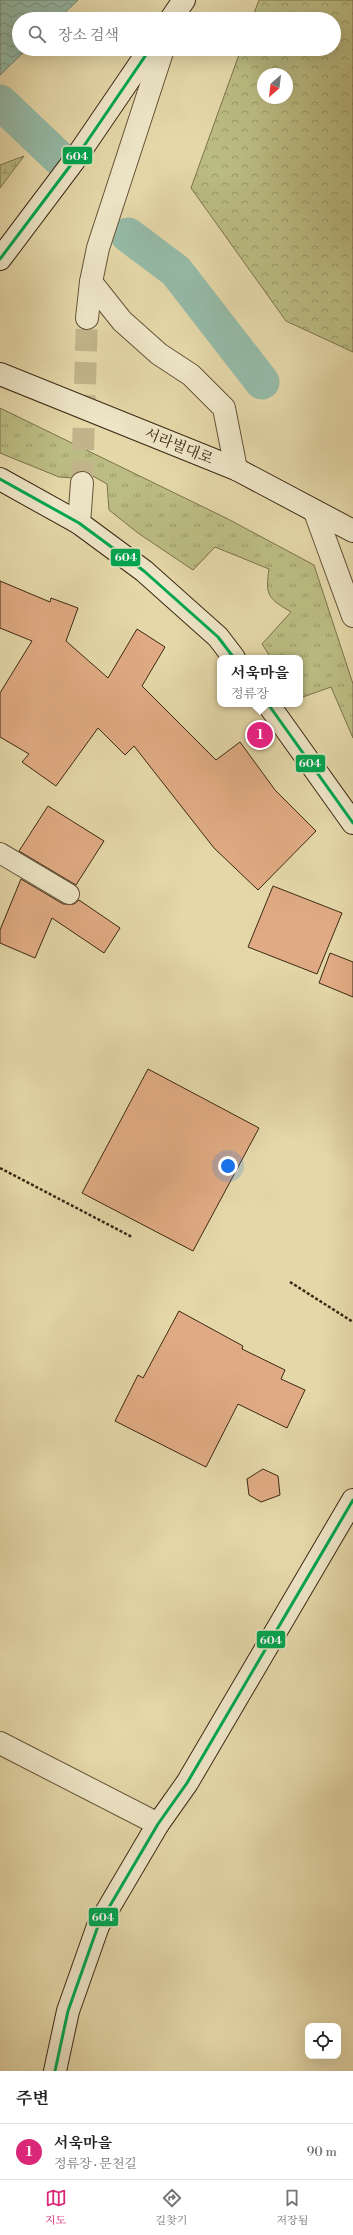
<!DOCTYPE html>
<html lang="ko">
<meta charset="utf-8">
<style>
:root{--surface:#fff;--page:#f6f6f6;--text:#202124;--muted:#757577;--line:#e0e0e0;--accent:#db2777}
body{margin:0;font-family:"Libre Bodoni","Noto Serif KR",serif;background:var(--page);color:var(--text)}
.controls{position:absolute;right:12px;bottom:12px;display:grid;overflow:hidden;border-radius:8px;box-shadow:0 4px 16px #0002}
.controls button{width:36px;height:36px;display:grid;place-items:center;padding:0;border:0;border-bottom:1px solid var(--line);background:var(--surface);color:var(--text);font:20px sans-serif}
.compass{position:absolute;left:257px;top:68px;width:36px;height:36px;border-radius:50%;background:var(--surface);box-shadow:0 4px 16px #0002;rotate:208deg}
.you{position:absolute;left:228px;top:1166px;width:14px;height:14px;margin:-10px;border:3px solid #fff;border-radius:50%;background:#1a73e8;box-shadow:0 0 0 6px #1a73e833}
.badge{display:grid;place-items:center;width:26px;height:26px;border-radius:50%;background:var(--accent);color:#fff;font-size:13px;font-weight:700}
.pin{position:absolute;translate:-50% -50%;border:2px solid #fff;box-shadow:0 1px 4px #0006}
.popup{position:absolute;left:217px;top:655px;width:86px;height:52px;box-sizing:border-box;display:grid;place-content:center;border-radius:8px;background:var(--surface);filter:drop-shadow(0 1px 3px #0005);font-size:13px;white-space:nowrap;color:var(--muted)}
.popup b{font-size:15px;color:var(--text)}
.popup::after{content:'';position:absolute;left:50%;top:100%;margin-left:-8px;border:8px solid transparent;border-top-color:var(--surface)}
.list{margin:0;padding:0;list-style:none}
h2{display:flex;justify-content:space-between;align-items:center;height:52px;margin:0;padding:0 16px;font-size:17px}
h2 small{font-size:13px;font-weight:400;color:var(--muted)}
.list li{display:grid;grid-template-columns:26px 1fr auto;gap:12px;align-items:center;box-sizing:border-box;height:56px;padding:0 16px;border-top:1px solid var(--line)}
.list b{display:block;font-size:15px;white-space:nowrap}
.list p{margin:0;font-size:13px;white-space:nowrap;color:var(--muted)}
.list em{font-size:13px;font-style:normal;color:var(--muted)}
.icon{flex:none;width:22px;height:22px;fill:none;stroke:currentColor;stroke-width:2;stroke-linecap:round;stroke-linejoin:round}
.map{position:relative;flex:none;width:353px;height:2071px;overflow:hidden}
.search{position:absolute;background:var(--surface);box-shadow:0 4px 16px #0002;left:12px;right:12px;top:12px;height:44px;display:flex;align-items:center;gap:10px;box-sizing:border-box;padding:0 14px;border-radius:22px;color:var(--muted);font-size:15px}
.sheet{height:108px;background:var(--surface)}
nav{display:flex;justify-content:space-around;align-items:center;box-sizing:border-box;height:56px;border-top:1px solid var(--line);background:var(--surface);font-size:11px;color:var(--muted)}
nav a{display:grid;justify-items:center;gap:2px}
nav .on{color:var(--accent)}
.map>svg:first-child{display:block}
.grass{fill:url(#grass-tufts);stroke:#7c724c}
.forest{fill:url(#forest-crowns);stroke:#7c724c;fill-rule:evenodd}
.wetland{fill:url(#wetland-marsh);stroke:#7c724c}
.water{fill:url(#water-waves);stroke:#71806c}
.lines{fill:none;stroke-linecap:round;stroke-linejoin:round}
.canal{stroke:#95baa7;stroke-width:35}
.building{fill:#e0ab84;stroke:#3c2914}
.street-tunnel{stroke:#c2b48a;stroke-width:22;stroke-dasharray:22 11;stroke-linecap:butt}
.lane-casing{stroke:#665439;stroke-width:22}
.street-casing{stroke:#665439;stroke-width:24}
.secondary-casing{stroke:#3c2914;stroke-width:24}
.path{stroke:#3c2914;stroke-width:2.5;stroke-dasharray:3 2;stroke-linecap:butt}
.lane{stroke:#ede5c6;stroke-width:20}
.street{stroke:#ede5c6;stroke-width:22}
.secondary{stroke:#ede5c6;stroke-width:22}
.bus-1-casing{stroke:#ede5c6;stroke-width:6}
.bus-1{stroke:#00a651;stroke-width:3}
.labels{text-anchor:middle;stroke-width:3;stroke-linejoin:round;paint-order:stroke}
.street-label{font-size:15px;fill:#3c2914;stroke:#ede5c6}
.line-badge{stroke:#ede5c6;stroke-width:1.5}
.badge-label{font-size:11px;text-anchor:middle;font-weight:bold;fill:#fff}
</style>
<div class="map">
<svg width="353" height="2071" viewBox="0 0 353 2071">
<defs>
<pattern id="grass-tufts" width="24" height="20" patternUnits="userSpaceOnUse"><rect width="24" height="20" fill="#bbbc83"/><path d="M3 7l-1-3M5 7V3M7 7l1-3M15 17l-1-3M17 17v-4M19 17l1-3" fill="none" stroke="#99996a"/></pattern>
<pattern id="forest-crowns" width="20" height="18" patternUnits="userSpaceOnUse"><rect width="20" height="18" fill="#bbbc83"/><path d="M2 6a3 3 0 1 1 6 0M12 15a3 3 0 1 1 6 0" fill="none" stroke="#99996a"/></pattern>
<pattern id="wetland-marsh" width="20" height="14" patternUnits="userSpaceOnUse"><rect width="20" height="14" fill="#bbbc83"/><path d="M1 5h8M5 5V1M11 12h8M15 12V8" fill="none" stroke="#99996a"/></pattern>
<pattern id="water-waves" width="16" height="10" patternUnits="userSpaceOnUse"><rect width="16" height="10" fill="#95baa7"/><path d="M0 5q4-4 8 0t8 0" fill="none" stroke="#7b9787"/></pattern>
</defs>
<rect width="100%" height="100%" fill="#e4d7a8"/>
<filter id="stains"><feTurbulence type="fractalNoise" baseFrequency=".005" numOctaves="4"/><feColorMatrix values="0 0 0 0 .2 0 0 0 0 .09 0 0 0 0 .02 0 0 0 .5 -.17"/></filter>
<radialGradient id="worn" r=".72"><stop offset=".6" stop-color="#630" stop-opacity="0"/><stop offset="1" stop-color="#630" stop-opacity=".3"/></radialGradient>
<path class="grass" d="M0,408L228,519L314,565L353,684V738L331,687L300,698V658H271L262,644L291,612C268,598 265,596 269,569L215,547L193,570L138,533L109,510L107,484L77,467L74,478L59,477L0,453Z"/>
<path class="forest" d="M259,0H353V352L286,321L191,188L241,49H334V19H252ZM263,74H287V98H263Z"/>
<path class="wetland" d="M24,156L0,188V165Z"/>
<path class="water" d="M0,0H78L58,19H19V49H27L0,75Z"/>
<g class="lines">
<g class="canal">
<path d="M0,102L60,159"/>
<path d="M128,235L176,271L262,382"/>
</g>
</g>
<g class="building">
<path d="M0,581L50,602L51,598L78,608L66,641L108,678L137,629L165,647L142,686L216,760L240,742L275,790L316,831L258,890L214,848L134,746L125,755L98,728L56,786L22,762L29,754L0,737V693L32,641L0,628Z"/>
<path d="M48,806L104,841L76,885L19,851Z"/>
<path d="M21,879L63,904H74L79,900L120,928L104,953L52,918L35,958L0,943V930Z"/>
<path d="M273,886L342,913L317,974L248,947Z"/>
<path d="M330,953L353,962V997L319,983Z"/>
<path d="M148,1069L259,1128L193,1251L82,1193Z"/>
<path d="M179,1311L243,1346L242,1349L285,1370L281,1379L305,1390L287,1428L238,1404L206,1467L115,1421L138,1375L143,1378Z"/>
<path d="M263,1469L278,1476L280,1495L261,1502L249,1495L247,1479Z"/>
</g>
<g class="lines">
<path class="street-tunnel" d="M82,483L87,318"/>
<g class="lane-casing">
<path id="lane" d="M0,853L69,894"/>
</g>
<g class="street-casing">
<g id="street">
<path d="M163,49L98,248L91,282L122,321L159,354L191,375L224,408L236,469"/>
<path d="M87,318L91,282"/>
<path d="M315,512L353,616"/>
<path d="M79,523L82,483"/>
<path d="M0,1743L158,1824"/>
</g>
</g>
<g class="secondary-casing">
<g id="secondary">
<path d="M171,19L184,0"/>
<path d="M0,259L73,162L150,49"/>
<path d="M0,374L236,469L353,531"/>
<path d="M0,479L79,523L144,571L218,637L234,658"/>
<path d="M268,704L353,823"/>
<path d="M55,2071L68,2011L98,1926L158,1824L187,1783L353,1500"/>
</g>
</g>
<g class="path">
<path d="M0,1168L132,1237"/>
<path d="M290,1282L353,1322"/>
</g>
<use href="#lane" class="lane"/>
<use href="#street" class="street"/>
<use href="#secondary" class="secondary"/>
<g class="bus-1-casing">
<g id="bus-1">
<path d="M0,259L73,162L150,49"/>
<path d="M0,479L79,523L144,571L218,637L234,658"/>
<path d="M268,704L353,823"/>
<path d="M55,2071L68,2011L98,1926L158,1824L187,1783L353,1500"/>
</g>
</g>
<use href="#bus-1" class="bus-1"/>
</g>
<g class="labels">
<g class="street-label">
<text transform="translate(179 446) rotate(22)" y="5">서라벌대로</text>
</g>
</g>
<g class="line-badge">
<rect x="62" y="146" width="31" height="19" rx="4" fill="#00a651"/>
<rect x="110" y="548" width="31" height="19" rx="4" fill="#00a651"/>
<rect x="295" y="754" width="31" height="19" rx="4" fill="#00a651"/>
<rect x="256" y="1630" width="30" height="19" rx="4" fill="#00a651"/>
<rect x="88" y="1907" width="31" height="20" rx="4" fill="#00a651"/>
</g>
<g class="badge-label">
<text x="77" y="160">604</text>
<text x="126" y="561">604</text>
<text x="310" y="767">604</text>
<text x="271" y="1644">604</text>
<text x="103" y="1921">604</text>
</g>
<rect width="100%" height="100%" filter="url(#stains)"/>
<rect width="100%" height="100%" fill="url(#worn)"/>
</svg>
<div class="controls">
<button><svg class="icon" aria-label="locate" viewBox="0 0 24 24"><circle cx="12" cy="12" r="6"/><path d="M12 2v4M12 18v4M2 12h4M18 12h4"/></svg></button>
</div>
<svg class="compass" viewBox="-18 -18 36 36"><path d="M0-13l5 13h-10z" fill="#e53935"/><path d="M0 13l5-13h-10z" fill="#757577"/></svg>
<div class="you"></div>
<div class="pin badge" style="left:260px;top:735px">1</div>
<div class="popup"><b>서욱마을</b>정류장</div>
<div class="search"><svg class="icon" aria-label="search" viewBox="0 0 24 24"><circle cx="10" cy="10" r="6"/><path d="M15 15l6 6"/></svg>장소 검색</div>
</div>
<section class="sheet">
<h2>주변<small></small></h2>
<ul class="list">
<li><span class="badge">1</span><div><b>서욱마을</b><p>정류장 · 문천길</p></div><em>90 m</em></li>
</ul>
</section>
<nav>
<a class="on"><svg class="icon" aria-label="map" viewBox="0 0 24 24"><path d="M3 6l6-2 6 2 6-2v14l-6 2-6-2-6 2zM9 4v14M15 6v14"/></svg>지도</a>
<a><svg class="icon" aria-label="directions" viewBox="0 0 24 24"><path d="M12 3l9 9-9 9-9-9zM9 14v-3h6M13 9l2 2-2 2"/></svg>길찾기</a>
<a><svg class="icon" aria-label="saved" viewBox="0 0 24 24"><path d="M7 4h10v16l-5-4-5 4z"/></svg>저장됨</a>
</nav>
